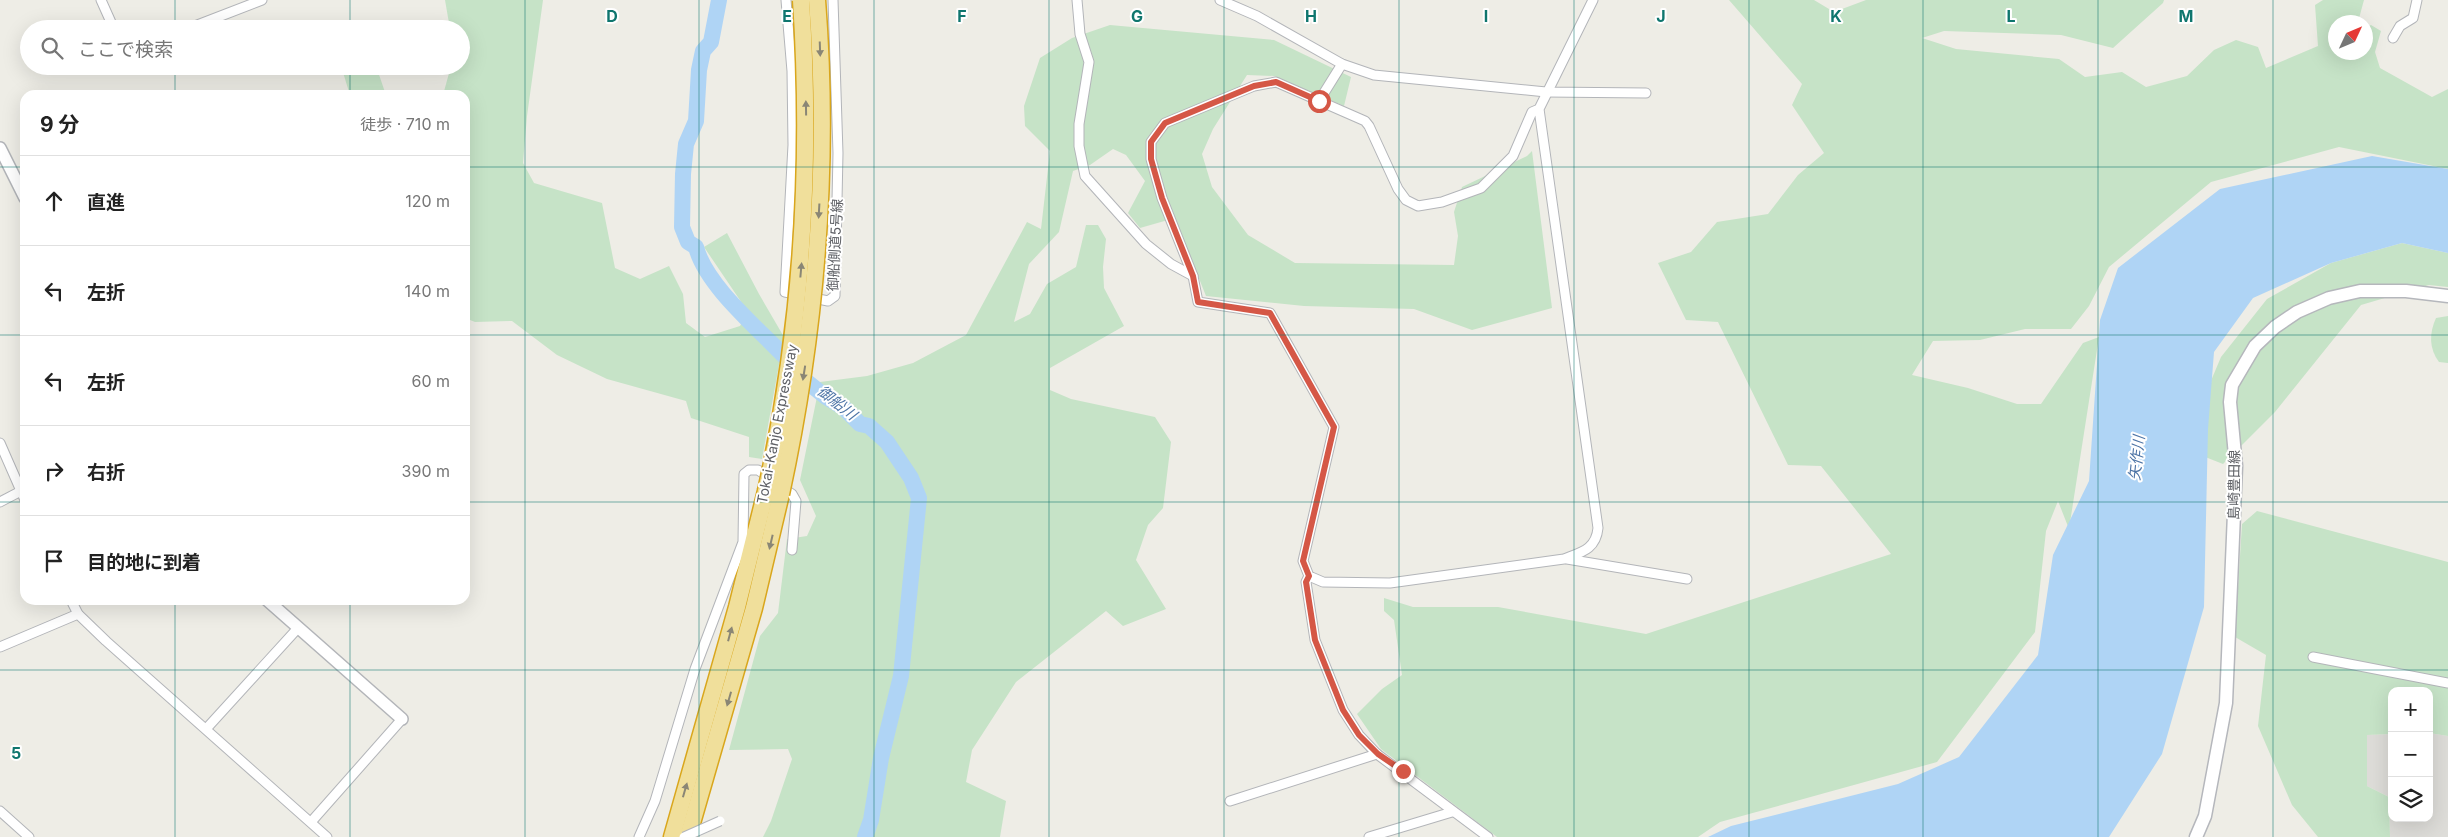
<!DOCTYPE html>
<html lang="ja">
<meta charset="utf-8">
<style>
:root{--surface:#fff;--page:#f6f6f6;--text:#222;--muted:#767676;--line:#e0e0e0}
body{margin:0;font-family:Inter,"Noto Sans JP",sans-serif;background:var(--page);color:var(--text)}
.controls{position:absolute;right:15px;bottom:15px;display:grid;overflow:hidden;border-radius:10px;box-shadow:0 5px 20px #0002}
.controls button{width:45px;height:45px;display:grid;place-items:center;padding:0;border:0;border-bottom:1px solid var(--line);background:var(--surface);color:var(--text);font:25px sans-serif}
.compass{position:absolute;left:2328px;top:15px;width:45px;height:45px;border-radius:50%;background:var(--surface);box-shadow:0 5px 20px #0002;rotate:46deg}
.stop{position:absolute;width:15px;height:15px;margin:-11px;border:4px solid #d55746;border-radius:50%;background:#fff}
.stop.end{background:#d55746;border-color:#fff;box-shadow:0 1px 5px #0008}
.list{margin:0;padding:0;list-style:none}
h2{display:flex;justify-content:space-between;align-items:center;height:65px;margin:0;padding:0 20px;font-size:21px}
h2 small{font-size:16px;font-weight:400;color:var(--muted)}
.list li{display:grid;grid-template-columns:32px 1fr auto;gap:15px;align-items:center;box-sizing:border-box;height:90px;padding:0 20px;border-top:1px solid var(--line)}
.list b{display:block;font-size:19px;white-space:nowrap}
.list em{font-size:16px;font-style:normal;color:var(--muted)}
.icon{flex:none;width:28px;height:28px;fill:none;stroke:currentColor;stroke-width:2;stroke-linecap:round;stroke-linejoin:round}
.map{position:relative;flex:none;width:2448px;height:837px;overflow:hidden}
.search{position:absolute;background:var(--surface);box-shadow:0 5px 20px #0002;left:20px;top:20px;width:450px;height:55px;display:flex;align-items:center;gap:12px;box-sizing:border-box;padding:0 18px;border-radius:28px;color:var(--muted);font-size:19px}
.panel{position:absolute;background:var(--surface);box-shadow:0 5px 20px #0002;left:20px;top:90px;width:450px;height:515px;border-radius:15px}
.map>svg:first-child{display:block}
.industrial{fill:#dddcd8}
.green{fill:#c6e3c7}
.water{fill:#afd4f5}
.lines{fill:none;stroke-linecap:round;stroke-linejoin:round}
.river{stroke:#afd4f5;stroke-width:16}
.minor-casing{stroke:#b3b5b9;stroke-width:11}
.tertiary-casing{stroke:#b3b5b9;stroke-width:14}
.secondary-casing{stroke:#b5b7bc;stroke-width:15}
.motorway-casing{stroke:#d9a61c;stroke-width:19}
.minor{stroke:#fff;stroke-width:9}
.tertiary{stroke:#fff;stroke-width:11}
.secondary{stroke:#fff;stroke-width:12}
.motorway{stroke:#f0df9b;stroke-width:16}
.minor-bridge-casing{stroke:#b3b5b9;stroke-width:11;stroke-linecap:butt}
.motorway-bridge-casing{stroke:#d9a61c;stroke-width:19;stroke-linecap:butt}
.minor-bridge{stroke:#fff;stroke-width:9}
.motorway-bridge{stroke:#f0df9b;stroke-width:16}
.oneway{fill:#8a8675}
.route{stroke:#d55746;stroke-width:6}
.grid{fill:none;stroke:#0f766e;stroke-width:1;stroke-opacity:0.55}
.labels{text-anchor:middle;stroke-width:4;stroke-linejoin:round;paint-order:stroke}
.street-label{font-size:14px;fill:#5e6065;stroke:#fff}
.water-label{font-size:15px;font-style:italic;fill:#4e75a6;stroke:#fff}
.grid-label{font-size:16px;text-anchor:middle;font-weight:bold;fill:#0f766e;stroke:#fff;stroke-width:4;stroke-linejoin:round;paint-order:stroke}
</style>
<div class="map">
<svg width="2448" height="837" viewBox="0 0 2448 837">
<rect width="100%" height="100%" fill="#eeede6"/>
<path class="industrial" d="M2429,733L2448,736V837H2390L2389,797L2367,786V735L2392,734V818H2429Z"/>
<g class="green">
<path d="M445,0H543L527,116L523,163L534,183L602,203L615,268L640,279L669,266L683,294L686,323L705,337L740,326L748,312L704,247L727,233L759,294L784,337L762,459L749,457V437L691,418L686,401L607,379L557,355L512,321L475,322L465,318V95H443L451,66H461V29H450Z"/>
<path d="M1729,0H1814L1834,12L1866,0H2164L2163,3L2113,48L2061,35L1944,31L1922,38L1956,49L2059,59L2085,77L2122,72L2146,87L2187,76L2214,50L2236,40L2258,47L2266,68L2318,46L2315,5L2323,0H2364L2358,22H2336V52H2366V27L2371,25L2381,31L2375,52L2380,68L2432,97L2448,89V169L2339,147L2211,182L2109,267L2089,306L2071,329H2025L1980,340L1933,341L1912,375L1968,388L2017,404H2041L2083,343L2099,337L2069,529L2058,501L2046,531L2035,632L1937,762L1720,822L1698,837H1497L1381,749L1357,714L1382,689L1402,675L1394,620L1384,611V598L1413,607H1498L1646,634L1891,554L1821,466L1788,465L1718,322L1686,320L1658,263L1691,252L1717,222L1768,214L1798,175L1824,153L1792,105L1802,84Z"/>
<path d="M1110,25L1274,40L1351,77L1344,106L1274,76L1247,75L1213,129L1202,154L1212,187L1248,235L1295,263L1454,265L1458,236L1454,212L1462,187L1527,156L1532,151L1552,308L1472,330L1414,309L1304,306L1206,296L1175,218L1140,228L1128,213L1145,181L1126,155L1113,149L1090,165L1073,171L1059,232L1029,264L1014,322L1030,314L1047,284L1076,267L1086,225H1098L1106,239L1103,267L1104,288L1124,326L1050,368V390L1071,399L1155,417L1171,442L1163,508L1148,525L1136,560L1166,609L1123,626L1106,611L1016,682L972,750L966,782L1006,801L1000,837H763L771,821L792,759L788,749L729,750L760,636L778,613L787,539L807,536L816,516L800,480L820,382L867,376L913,363L966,335L1027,222L1041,229L1050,151L1025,126L1024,106L1040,58L1072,38Z"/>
<path d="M341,66H376L386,95H350Z"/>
<path d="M2402,243L2448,253V287L2429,285L2361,305L2275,412L2223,464L2190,451L2194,421L2221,357L2267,299L2331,263Z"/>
<path d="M2448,316V363L2439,362C2429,349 2429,333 2436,318Z"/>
<path d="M2257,511L2448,562V736L2429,733V691H2392V734L2367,735V786L2389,797L2390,837H2318L2292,805L2258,726L2266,655L2235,637L2242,524Z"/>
</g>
<path class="water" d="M2372,156L2448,169V253L2402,243L2331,263L2253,298L2214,352L2208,429L2204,607L2162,754L2109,837H1708L1731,826L1898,784L1959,757L2038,655L2053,555L2089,481L2100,320L2118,268L2220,189Z"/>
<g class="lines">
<path class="river" d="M719,0L711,42L703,51L699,70L696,121L686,144L683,174L682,227L688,242L696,247C706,286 759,329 787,359L801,377L826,397L844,408L860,424L869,426L887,442L911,478L919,498L901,676L881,758L871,820L865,837"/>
<g class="minor-casing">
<g id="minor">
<path d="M101,0L114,29"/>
<path d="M786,0L792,71L793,145L785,292L828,301L835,296L838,153L833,0"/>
<path d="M1077,0L1080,34L1089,62L1079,124V146L1085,176L1146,244L1171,264L1193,276"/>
<path d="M1220,0L1257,16L1342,64L1374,75L1546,92L1646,93"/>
<path d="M187,29L262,0"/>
<path d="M2393,38L2400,26L2413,18L2417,0"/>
<path d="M1319,101L1342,64"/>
<path d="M1539,109L1532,112L1513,156L1481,188L1442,202L1418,206L1406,200L1398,189L1369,126L1365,121L1276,82L1254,86L1165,123L1151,142V159L1162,198L1193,276L1198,302L1270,313L1334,427L1303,561L1309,576L1323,582L1390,583L1564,559C1582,552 1596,549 1598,528L1539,109L1593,0"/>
<path d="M0,443L25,500"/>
<path d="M780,486L792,494L796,501L792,550"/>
<path d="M0,502L21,491"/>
<path d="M1567,559L1687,579"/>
<path d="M1309,576L1306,582L1315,640L1343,710L1359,735L1377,754L1488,837"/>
<path d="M71,600L78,614L106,641L327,837"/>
<path d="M0,647L78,614"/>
<path d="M2313,657L2448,683"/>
<path d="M206,729L298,628"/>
<path d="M1230,801L1377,754"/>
<path d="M0,811L29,837"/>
<path d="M311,822L402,719"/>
<path d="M639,837L655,801L695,669L743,542L744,474L749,470H758L770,478"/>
<path d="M1369,837L1452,812"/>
</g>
</g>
<g class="tertiary-casing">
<g id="tertiary">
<path d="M0,148L25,198"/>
<path d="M267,600L402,719"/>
</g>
</g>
<g class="secondary-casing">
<path id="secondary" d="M2196,837L2205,816L2226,703L2236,466L2230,402L2232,385L2255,346L2275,327L2297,312L2329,298L2360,291H2406L2448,296"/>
</g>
<g class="motorway-casing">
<g id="motorway">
<path d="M672,837L737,607L766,491"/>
<path d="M688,837L754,608L781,494"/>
</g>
</g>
<use href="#minor" class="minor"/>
<use href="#tertiary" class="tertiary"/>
<use href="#secondary" class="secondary"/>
<use href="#motorway" class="motorway"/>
<g class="minor-bridge-casing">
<path id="minor-bridge" d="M684,837L720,821"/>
</g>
<g class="motorway-bridge-casing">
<g id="motorway-bridge">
<path d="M766,491C802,329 812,166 801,0"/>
<path d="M781,494C816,332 830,165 817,0"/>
</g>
</g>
<use href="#minor-bridge" class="minor-bridge"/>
<use href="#motorway-bridge" class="motorway-bridge"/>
</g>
<defs><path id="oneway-solid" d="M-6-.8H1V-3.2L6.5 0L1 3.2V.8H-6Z" transform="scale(1.25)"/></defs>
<g class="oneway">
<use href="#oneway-solid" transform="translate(820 49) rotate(88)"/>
<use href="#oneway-solid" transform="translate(806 108) rotate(-91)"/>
<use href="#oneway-solid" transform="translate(819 211) rotate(93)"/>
<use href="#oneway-solid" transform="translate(801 270) rotate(-85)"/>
<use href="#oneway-solid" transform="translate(804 373) rotate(99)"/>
<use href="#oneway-solid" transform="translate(771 542) rotate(103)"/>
<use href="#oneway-solid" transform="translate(730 634) rotate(-75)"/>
<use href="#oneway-solid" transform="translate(729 699) rotate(106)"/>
<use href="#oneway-solid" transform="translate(685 790) rotate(-74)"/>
</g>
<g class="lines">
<path class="route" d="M1319,101L1276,82L1254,86L1165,123L1151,142V159L1162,198L1193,276L1198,302L1270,313L1334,427L1303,561L1309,576L1306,582L1315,640L1343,710L1359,735L1378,754L1403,771"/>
</g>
<path class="grid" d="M175,0V29M350,0V29M525,0V837M699,0V837M874,0V837M1049,0V837M1224,0V837M1399,0V837M1574,0V837M1749,0V837M1923,0V837M2098,0V837M2273,0V837M175,66V95M350,66V95M0,167H25M465,167H2448M0,335H25M465,335H2448M0,502H25M465,502H2448M175,600V837M350,600V837M0,670H2448"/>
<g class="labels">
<g class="street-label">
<text transform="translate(835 245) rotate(-87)" y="5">御船側道5号線</text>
<text transform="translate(777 424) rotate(-79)" y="5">Tokai-Kanjo Expressway</text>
<text transform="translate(2234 485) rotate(-89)" y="5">島崎豊田線</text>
</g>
<g class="water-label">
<text transform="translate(837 403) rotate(38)" y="5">御船川</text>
<text transform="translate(2137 458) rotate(-84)" y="5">矢作川</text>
</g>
</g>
<g class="grid-label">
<text x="612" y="22">D</text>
<text x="787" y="22">E</text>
<text x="962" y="22">F</text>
<text x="1137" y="22">G</text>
<text x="1311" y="22">H</text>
<text x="1486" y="22">I</text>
<text x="1661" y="22">J</text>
<text x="1836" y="22">K</text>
<text x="2011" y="22">L</text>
<text x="2186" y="22">M</text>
<text x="16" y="759">5</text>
</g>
</svg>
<div class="controls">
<button>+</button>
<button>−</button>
<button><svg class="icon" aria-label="layers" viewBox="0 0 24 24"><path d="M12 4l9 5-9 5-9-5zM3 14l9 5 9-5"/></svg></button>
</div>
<svg class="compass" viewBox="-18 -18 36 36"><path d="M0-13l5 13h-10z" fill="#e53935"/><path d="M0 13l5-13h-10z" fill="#767676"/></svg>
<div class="stop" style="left:1319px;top:101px"></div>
<div class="stop end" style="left:1403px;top:771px"></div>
<div class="search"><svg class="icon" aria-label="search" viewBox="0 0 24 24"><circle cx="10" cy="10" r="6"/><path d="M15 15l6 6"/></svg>ここで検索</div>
<section class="panel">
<h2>9 分<small>徒歩 · 710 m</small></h2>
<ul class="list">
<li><svg class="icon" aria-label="ahead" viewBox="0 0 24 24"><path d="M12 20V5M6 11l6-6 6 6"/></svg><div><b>直進</b></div><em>120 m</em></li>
<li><svg class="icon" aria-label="left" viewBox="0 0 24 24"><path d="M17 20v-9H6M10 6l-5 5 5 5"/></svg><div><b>左折</b></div><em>140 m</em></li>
<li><svg class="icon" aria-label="left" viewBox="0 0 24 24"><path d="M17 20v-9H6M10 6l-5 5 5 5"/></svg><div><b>左折</b></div><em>60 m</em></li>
<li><svg class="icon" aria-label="right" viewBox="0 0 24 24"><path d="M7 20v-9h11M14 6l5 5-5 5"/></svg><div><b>右折</b></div><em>390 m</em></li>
<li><svg class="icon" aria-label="arrive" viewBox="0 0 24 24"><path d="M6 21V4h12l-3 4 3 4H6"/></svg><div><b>目的地に到着</b></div></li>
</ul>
</section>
</div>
